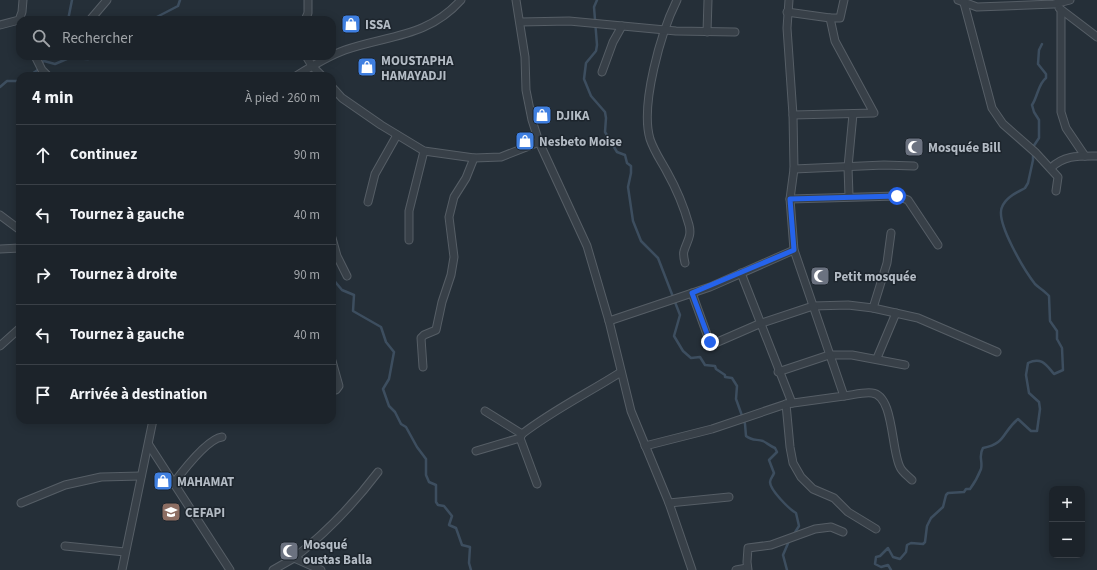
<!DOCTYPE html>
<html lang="fr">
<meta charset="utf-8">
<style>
:root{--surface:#1c232a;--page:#292f36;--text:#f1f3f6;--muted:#a0a4a8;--line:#3a4047}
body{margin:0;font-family:"Source Sans 3",sans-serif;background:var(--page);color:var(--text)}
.controls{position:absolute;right:12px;bottom:12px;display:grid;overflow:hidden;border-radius:8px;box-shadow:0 2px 10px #0003}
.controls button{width:36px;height:36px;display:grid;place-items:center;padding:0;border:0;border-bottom:1px solid var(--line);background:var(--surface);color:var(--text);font:20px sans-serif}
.stop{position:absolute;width:12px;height:12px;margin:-9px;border:3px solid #2563eb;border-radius:50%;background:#fff}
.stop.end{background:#2563eb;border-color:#fff;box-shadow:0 1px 4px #0008}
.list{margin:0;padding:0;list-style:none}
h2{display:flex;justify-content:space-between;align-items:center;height:52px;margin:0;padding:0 16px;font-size:17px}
h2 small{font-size:13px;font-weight:400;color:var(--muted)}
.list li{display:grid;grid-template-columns:26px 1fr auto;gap:12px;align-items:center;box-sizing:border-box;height:60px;padding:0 16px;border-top:1px solid var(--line)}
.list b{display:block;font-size:15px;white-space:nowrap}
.list em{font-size:13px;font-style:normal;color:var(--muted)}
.icon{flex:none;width:22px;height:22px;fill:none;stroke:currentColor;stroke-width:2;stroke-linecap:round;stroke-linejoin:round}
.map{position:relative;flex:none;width:1097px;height:570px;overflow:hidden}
.search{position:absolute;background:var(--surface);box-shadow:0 2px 10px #0003;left:16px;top:16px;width:320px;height:44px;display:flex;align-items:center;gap:10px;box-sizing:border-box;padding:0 14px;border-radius:12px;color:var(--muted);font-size:15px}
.panel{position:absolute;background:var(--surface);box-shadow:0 2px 10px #0003;left:16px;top:72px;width:320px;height:352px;border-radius:12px}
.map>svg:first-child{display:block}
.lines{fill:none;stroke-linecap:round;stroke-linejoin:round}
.stream{stroke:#3d4e5f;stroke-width:2.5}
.minor-casing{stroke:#565e66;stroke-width:9}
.minor{stroke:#384048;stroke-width:7}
.route{stroke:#2563eb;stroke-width:5}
.labels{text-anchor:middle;stroke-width:3;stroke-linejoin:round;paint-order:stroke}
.poi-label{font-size:13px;font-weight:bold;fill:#b3bbc4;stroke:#1d252d;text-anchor:start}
</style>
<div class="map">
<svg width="1097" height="570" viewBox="0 0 1097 570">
<rect width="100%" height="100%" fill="#252f38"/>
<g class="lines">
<g class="stream">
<path d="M597,0L594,7L597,45L596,51L586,63L584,79L591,96L605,112L606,118L605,132L617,152L625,155L627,163L631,166V173L628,187L633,221L641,241L658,258L680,315L674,336L683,351L691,358L700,357L705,365L715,366L716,369L725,375V377L732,378L737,386L736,399L745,424L746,436C752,441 757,439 763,441C767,443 770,446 775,448L777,452L769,460L774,473C773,476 770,479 770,482C770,490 789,509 796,513L799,526L794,534"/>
<path d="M68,20L72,0"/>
<path d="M151,20L178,6L180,0"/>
<path d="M44,61L55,64L69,58L88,59L98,56"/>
<path d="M29,76L39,69L46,56"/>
<path d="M0,87L7,81H20"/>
<path d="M332,278L342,290L354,295L353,311L381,327L386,342L394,352L389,379L383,389L389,406L395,412L401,424L406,427L417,447L426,459V475L429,482L436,485V502L438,505L444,506L452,516L449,525L456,528L462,545L470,547L469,563L471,570"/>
<path d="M787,570L783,555L789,541"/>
<path d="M891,570L888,565L881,567L875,564L876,557L880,556L888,548L893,557L900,559L906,552L907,545L911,543L923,544L925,542L927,526L931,518L943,507L946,495L948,493L964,492L966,489H970C973,485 979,474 981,469C983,461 978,456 983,448C1006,444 1002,432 1018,419L1031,431H1037L1040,409L1039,402L1029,393L1026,375L1028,363C1042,356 1047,366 1054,374L1063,370L1062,348L1057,339V331L1050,321L1049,296C1045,291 1039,288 1035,284C1025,271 995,222 1002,207C1006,197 1016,193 1025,188L1028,183L1033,160V147L1039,138V120L1034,112L1032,105C1038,96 1038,84 1046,78V74L1038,64L1039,50L1042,44"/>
</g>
<g class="minor-casing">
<g id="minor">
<path d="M516,0L525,57L526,90L532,120L539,142L587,246L609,321L631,411L669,503L692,570"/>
<path d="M677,0C661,32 640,105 650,139C654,151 661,161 667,172C676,188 684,207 689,225C692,236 687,241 684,251C683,254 684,259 685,263"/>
<path d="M958,0L977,7L1054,4L1070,0"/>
<path d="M964,3L992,108L1003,124L1036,153L1058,177L1056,191"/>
<path d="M1059,8L1097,37"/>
<path d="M1061,10V112L1066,128L1085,156"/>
<path d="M787,12L830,18H840L844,0"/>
<path d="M90,20L107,0"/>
<path d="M305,20L308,13V0"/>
<path d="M520,22L569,21L676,31L735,32"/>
<path d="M0,25L19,20L22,12L23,0"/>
<path d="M707,32L708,0"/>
<path d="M35,56L42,70L48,76"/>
<path d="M306,56L312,66L322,76"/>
<path d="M602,72L613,42L622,26"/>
<path d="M296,76C312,66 328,56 345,50C389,35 428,37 461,0"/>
<path d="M332,87L342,98L381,125L424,151L474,158L501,157L539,142"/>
<path d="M793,115L874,113L835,41L830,18"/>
<path d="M1051,168C1064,155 1079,156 1097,156"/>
<path d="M794,169L884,165L914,166"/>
<path d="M849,196L848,167L853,114"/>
<path d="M790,199L897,196L908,200L938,245"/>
<path d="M368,202L375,174L397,135"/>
<path d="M0,215L20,230"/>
<path d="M332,238L337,256L347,276"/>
<path d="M409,240V211L424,151"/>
<path d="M0,249L20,248"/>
<path d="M741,273L792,403"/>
<path d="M692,293L709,340L713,344L759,324L813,306L848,305L873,308L918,318L997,352"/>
<path d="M873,308L887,263L891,233"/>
<path d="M609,321L710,287L794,250"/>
<path d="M0,346L20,328"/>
<path d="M877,358L896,313"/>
<path d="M332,361L339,386L336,390L332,389"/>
<path d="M423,367L421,338L424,335L436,330L442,302L451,275L454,257L449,217L454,197L466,178L474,158"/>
<path d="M778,372L829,355H852L905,365"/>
<path d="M844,396C853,395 863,392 872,393C894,395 891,450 900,467C902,472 908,476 912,480"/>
<path d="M786,404L790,447L793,463L801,477L813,489L834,498L848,512L876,529"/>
<path d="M485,411L522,434L520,438L537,484"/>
<path d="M522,434C553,410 588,393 621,372"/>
<path d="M149,445L230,570"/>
<path d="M645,446L712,429L786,404L844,396L794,250L790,199L794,169L793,115L787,28L789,0"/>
<path d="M476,451L520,438"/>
<path d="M173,484C182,472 207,439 222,437"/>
<path d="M21,503L65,485L101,477L141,476"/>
<path d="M669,503L729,497"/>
<path d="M65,546L125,552"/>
<path d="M294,558C327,532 353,505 378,472"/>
<path d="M122,570L153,420"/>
<path d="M273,570L294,558L321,570"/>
<path d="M736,570L747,568"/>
<path d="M748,570L747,562L748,548L771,545L815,529L831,527L843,532"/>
</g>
</g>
<use href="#minor" class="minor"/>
</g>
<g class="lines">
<path class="route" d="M710,342L692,293L794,250L790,199L897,196"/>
</g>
<defs>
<g id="shop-square" transform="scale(1)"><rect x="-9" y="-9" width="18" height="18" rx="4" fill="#3f7fe0" stroke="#1d252d"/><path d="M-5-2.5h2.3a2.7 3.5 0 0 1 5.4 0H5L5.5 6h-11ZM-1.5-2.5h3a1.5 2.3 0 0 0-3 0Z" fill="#fff"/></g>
<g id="mosque-square" transform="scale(1)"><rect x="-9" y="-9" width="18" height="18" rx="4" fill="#6b7280" stroke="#1d252d"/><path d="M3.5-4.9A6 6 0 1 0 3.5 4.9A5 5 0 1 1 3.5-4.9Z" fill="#fff"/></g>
<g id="university-square" transform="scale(1)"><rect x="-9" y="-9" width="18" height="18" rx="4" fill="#8d6e63" stroke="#1d252d"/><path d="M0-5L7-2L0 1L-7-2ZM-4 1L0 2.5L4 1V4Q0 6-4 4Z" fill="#fff"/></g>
</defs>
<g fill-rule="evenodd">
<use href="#shop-square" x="351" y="24"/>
<use href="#shop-square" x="367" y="67"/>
<use href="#shop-square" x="542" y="115"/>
<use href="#shop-square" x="525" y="141"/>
<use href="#mosque-square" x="914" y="147"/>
<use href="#mosque-square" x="820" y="276"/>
<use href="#shop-square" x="163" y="481"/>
<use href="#university-square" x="171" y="512"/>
<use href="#mosque-square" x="289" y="551"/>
</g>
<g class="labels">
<g class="poi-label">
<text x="365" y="29">ISSA</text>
<text x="381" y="65">MOUSTAPHA<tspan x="381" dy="15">HAMAYADJI</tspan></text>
<text x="556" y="120">DJIKA</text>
<text x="539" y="146">Nesbeto Moise</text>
<text x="928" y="152">Mosquée Bill</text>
<text x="834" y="281">Petit mosquée</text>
<text x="177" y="486">MAHAMAT</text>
<text x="185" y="517">CEFAPI</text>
<text x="303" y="549">Mosqué<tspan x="303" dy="15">oustas Balla</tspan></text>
</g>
</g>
</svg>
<div class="controls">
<button>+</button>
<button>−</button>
</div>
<div class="stop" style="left:897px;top:196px"></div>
<div class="stop end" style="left:710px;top:342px"></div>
<div class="search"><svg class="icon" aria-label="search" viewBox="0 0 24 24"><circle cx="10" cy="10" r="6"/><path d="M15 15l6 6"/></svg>Rechercher</div>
<section class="panel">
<h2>4 min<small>À pied · 260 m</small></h2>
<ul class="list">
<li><svg class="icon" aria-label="ahead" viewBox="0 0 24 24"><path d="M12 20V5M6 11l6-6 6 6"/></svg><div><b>Continuez</b></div><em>90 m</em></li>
<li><svg class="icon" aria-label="left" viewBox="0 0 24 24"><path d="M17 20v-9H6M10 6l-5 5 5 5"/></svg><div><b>Tournez à gauche</b></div><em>40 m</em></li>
<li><svg class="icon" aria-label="right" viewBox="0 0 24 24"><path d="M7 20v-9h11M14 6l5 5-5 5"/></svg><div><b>Tournez à droite</b></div><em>90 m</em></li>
<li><svg class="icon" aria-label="left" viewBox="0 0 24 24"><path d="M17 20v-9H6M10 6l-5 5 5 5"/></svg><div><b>Tournez à gauche</b></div><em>40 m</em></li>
<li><svg class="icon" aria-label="arrive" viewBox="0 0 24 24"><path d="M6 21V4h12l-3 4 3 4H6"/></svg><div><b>Arrivée à destination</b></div></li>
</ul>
</section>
</div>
